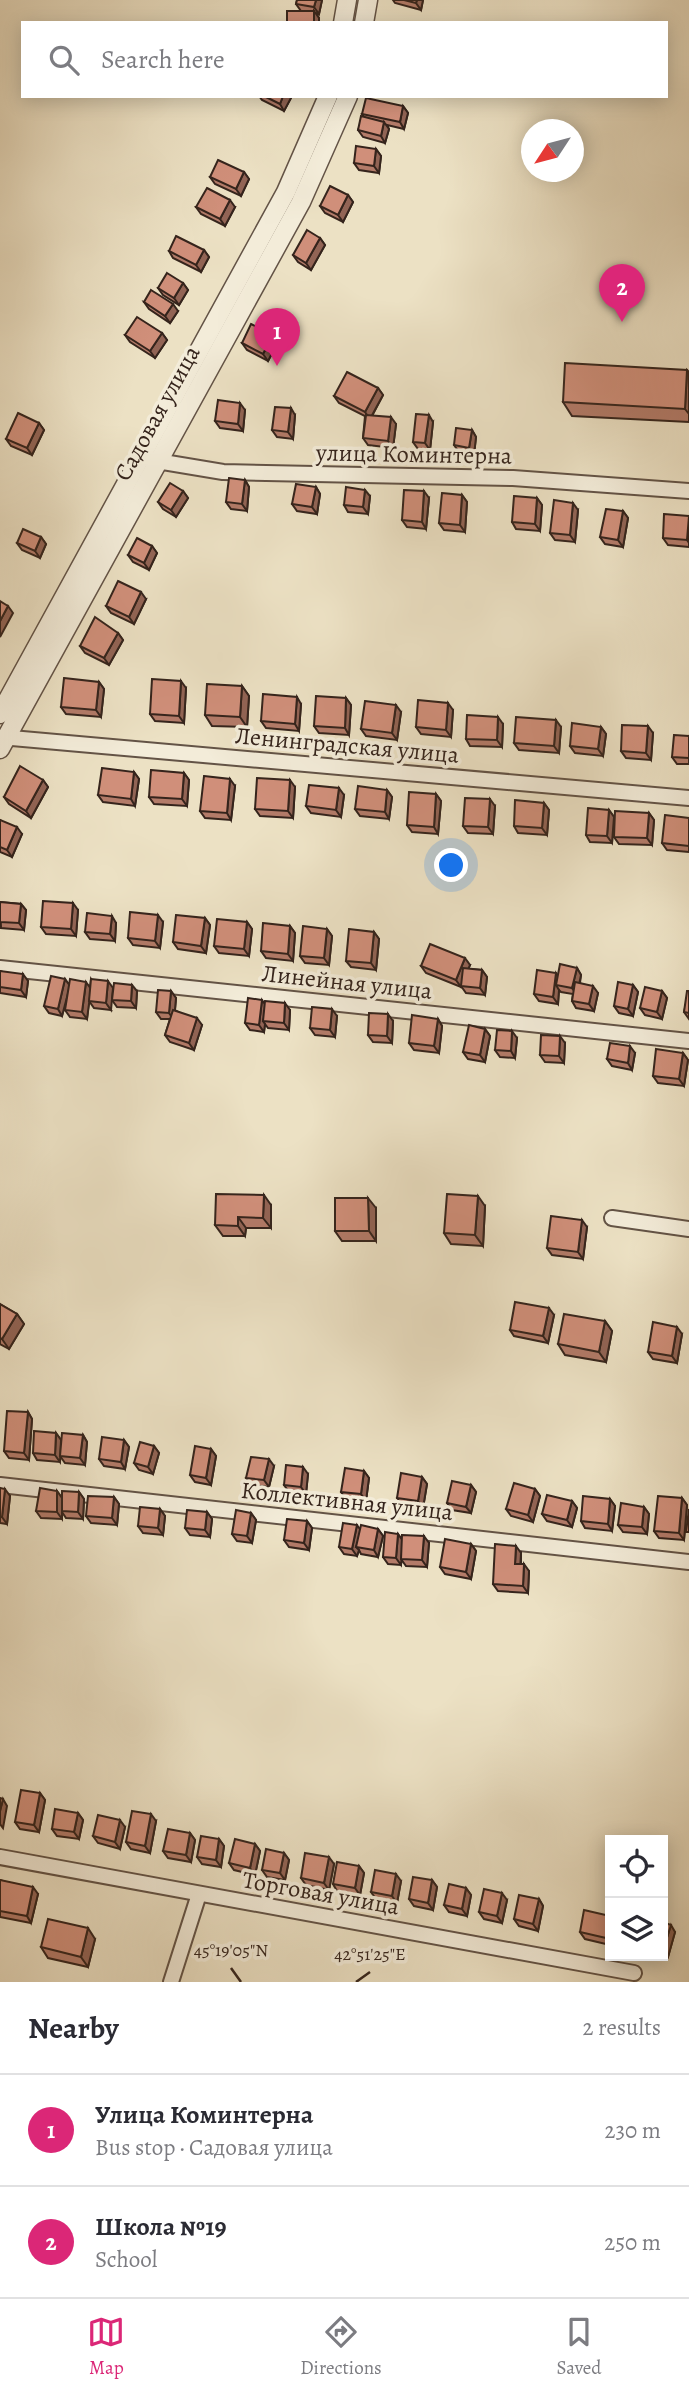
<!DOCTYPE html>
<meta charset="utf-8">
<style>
:root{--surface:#fff;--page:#f7f7f7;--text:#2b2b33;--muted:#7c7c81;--line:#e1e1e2;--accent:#db2777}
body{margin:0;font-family:Alegreya,serif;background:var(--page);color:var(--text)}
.controls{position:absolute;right:21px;bottom:21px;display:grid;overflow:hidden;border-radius:0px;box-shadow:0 4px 18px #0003}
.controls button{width:63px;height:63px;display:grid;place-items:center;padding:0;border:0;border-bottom:2px solid var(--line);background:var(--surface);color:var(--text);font:35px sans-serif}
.compass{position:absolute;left:521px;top:119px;width:63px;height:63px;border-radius:50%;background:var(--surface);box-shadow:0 4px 18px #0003;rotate:234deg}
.you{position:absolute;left:452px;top:866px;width:24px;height:24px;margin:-18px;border:5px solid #fff;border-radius:50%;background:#1a73e8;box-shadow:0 0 0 10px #1a73e833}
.badge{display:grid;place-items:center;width:46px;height:46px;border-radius:50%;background:var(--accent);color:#fff;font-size:23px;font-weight:700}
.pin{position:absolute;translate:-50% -58px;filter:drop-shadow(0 2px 4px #0008)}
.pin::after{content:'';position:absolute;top:37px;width:24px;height:21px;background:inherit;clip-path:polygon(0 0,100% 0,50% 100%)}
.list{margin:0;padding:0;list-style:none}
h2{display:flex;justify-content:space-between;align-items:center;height:91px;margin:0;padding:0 28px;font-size:30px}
h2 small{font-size:23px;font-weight:400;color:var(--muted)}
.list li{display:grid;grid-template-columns:46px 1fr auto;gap:21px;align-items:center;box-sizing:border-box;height:112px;padding:0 28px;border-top:2px solid var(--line)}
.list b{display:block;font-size:26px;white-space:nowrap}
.list p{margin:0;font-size:23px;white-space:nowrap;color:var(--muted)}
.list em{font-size:23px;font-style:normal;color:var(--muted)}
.icon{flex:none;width:38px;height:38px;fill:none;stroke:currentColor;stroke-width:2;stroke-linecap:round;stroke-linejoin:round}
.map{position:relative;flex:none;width:689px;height:1982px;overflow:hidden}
.search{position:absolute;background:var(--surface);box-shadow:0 4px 18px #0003;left:21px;right:21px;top:21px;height:77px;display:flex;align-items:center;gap:18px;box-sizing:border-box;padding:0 24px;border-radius:0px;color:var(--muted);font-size:26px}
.sheet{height:315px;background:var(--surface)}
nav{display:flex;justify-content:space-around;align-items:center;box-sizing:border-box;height:98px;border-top:2px solid var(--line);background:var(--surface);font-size:19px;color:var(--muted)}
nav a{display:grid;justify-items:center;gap:4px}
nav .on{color:var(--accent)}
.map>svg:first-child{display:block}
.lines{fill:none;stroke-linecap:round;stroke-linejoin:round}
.minor-casing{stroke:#635346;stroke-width:18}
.tertiary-casing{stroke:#635346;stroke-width:21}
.minor{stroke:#f3ecd9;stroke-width:14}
.tertiary{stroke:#f3ecd9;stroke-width:18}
.wall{fill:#b37b69;stroke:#35241c;stroke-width:2}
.shaded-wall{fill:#926455;stroke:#35241c;stroke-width:2}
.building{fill:#d08f7a;stroke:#35241c;stroke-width:2}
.ticks{fill:none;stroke:#35241c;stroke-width:2.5}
.labels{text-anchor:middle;stroke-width:7;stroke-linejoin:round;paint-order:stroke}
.street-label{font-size:24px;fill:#35241c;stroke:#f3ecd9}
.ticks-label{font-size:18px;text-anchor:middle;fill:#35241c;stroke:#f3ecd9;stroke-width:7;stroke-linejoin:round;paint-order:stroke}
</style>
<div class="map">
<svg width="689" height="1982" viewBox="0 0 689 1982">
<rect width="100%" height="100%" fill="#ece1c4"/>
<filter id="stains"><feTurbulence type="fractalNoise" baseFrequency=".00286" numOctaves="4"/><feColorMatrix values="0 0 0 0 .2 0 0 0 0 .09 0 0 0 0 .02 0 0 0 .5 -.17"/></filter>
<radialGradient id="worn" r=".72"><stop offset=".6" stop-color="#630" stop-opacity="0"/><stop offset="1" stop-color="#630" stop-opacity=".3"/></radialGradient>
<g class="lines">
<g class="minor-casing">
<g id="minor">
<path d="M151,460L223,472L513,478L689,491"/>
<path d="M0,737L689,798"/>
<path d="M0,968L689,1041"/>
<path d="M612,1218L689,1229"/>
<path d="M0,1485L689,1562"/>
<path d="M0,1857L634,1973"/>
<path d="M171,1982L199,1894"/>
</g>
</g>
<g class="tertiary-casing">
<g id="tertiary">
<path d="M343,23L347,0"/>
<path d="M364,23L368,0"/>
<path d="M0,714L286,192L328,96"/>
<path d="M0,749L301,202L348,96"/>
</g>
</g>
<use href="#minor" class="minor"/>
<use href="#tertiary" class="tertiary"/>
</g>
<g class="wall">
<path d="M297,0H322L319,14L316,13L319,18V23H287L301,11L296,4Z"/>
<path d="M393,0H423L421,10L395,3Z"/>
<path d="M259,96H292L284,111L262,100Z"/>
<path d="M403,106L408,113L404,129L387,125L389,129L385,143L363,137L358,130L364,117L362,114Z"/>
<path d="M376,149L381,156L379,173L359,170L354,163Z"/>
<path d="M244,172L249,179L241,196L215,184L210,177Z"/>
<path d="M348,195L353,202L343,222L325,213L320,206Z"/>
<path d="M196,207H235L225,226L201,214Z"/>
<path d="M320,238L325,245L311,270L298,262L293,255Z"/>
<path d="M204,250L209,257L201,272L173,258L169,251Z"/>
<path d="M183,283L188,290L179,305L163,295L158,288Z"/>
<path d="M144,302L178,311L170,323L149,309Z"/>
<path d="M162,333L167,340L155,358L130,342L125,335Z"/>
<path d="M278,342L268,361L247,350L242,343Z"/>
<path d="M689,372V422L572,416L563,402Z"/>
<path d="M378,388L383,395L372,416L396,424L393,448L368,445L363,438L365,416L339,403L334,396Z"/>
<path d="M245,410L243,431L220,428L215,421Z"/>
<path d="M295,415L293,439L277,437L272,430Z"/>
<path d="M433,422L430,450L418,449L413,442Z"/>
<path d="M39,423L44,430L32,455L11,446L6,439Z"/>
<path d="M472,430L476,437L474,455L459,452L454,445Z"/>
<path d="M245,480L249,487L247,511L231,509L226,502Z"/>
<path d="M316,487L320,494L317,514L297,511L292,504Z"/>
<path d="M183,491L188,498L176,517L163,509L158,502Z"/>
<path d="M462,495L467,502L465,532L444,530L439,523Z"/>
<path d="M370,496L368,514L348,512L344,505Z"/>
<path d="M429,498L426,529L407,527L402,520Z"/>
<path d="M537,498L542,505L540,531L516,529L512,522Z"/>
<path d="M578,510L575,542L555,540L550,533Z"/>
<path d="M623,511L628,518L623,547L605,544L600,537Z"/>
<path d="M689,516V547L668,545L663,538Z"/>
<path d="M41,537L46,544L40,558L22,550L17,543Z"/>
<path d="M152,546L157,553L149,570L133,562L128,555Z"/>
<path d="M146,599L134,624L111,613L106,606Z"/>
<path d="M118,633L123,640L109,665L85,653L80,646Z"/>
<path d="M99,682L104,689L101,717L66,714L61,707Z"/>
<path d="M242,686L249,696L247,727L212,726L205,715Z"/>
<path d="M186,688L184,723L155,721L150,714Z"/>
<path d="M346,698L351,705L349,735L319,733L314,726Z"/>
<path d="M301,704L299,731L266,728L261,721Z"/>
<path d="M453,710L451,737L421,734L416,727Z"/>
<path d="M401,712L397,740L366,736L361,729Z"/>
<path d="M503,724L502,747L470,746L466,739Z"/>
<path d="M561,727L559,753L519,750L514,743Z"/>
<path d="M601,727L606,734L603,756L575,753L570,746Z"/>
<path d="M653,733L651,760L626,758L621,751Z"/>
<path d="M689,736V764H677L672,757Z"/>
<path d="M134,772L139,779L135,806L103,802L98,795Z"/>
<path d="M184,773L189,780L187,806L154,804L149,797Z"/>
<path d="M43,780L48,787L31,818L9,804L4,797Z"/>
<path d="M235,786L231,820L205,818L200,811Z"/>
<path d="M295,787L293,818L260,816L255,809Z"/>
<path d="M387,790L392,797L389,819L360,816L355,809Z"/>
<path d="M436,794L441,801L438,834L412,832L407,825Z"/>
<path d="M344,795L341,817L311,813L306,806Z"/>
<path d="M544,803L549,810L547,835L518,833L514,826Z"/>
<path d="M495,806L493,834L468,833L463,826Z"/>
<path d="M609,810L614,817L612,843L590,842L586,835Z"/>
<path d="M649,813L654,820L652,845L619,844L614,837Z"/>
<path d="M689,818V852L667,850L662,843Z"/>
<path d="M0,820L22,834L12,857L0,852Z"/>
<path d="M0,902L21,904L26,910L24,930L1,928Z"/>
<path d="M78,910L76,936L46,934L41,927Z"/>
<path d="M205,918L210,925L206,953L178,949L173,942Z"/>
<path d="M163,922L160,948L133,945L128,938Z"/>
<path d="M247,922L252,929L249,956L219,953L214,946Z"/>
<path d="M116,923L115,941L90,939L85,932Z"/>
<path d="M290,926L295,933L293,961L266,958L261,951Z"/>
<path d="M327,929L332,936L329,965L305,963L300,956Z"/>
<path d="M374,932L379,939L376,970L351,967L346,961Z"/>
<path d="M470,965L468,969L482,970L487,977L485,995L466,993L461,986V987L426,973L421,966Z"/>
<path d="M577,968L581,975L580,983L598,993L594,1011L576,1008L572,1001L573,994L561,992L559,990L558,1004L539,1001L534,994L558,976Z"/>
<path d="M0,971L28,981L26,997L0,993Z"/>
<path d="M65,979L69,985L90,988L91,979L111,1010L94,1008L89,1001L87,1019L70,1017L65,1010L67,997L62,1016L49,1013L44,1006Z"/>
<path d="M633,985L638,992L633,1016L619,1013L614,1006Z"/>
<path d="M137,991L136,1008L117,1007L112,1000Z"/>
<path d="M171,991L176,998L175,1010L202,1025L194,1050L170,1042L165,1035L170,1019H161L156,1012Z"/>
<path d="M662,991L667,998L662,1019L645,1015L640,1008Z"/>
<path d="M689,991V1019L684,1012Z"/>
<path d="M265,1004L290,1010L289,1030L268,1028L265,1024L264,1032L250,1030L245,1023Z"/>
<path d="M337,1016L335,1037L315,1035L310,1028Z"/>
<path d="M438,1019L442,1026L439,1053L414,1050L409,1043Z"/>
<path d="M393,1021L392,1043L373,1042L368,1035Z"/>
<path d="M485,1029L490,1036L485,1062L468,1059L463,1052Z"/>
<path d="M517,1038L515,1058L500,1057L495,1050Z"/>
<path d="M565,1043L564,1063L545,1062L540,1055Z"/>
<path d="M635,1053L632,1070L612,1066L607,1059Z"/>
<path d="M683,1053L688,1060L684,1086L658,1083L653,1076Z"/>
<path d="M271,1205V1228H246L245,1236H223L215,1225Z"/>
<path d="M485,1206L483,1246L451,1244L444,1233Z"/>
<path d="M376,1208V1241H342L335,1231Z"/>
<path d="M587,1227L583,1259L552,1255L547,1248Z"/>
<path d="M0,1304L17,1314L24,1324L9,1349L0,1344Z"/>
<path d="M554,1315L548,1343L514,1336L510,1330Z"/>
<path d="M605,1321L612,1331L606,1362L565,1355L558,1344Z"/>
<path d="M682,1334L677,1363L653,1359L648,1352Z"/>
<path d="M28,1412L32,1419L29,1460L9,1458L4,1451Z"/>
<path d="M56,1433L61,1440L60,1462L37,1460L33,1453Z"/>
<path d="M83,1435L87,1442L85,1465L65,1463L60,1456Z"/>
<path d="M124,1440L129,1447L125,1469L104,1466L99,1459Z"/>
<path d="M154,1446L159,1453L153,1474L139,1470L134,1463Z"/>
<path d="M211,1449L216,1456L211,1485L195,1482L190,1475Z"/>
<path d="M274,1466L269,1487L251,1485L246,1478Z"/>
<path d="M364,1471L369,1478L366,1501L346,1499L341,1492Z"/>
<path d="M308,1474L306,1494L289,1492L284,1485Z"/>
<path d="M422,1477L427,1484L423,1508L402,1505L397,1498Z"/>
<path d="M471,1485L476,1492L471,1513L452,1510L447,1503Z"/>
<path d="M0,1488L10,1496L7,1524L0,1523Z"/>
<path d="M535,1489L540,1496L533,1522L511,1516L506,1509Z"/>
<path d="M57,1491L62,1498L79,1492L84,1499L83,1519L66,1518L62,1512V1519L41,1518L36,1511Z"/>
<path d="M114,1497L119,1504L117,1525L91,1523L86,1516Z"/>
<path d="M682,1498L687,1505L684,1540L659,1538L654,1531Z"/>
<path d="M610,1499L615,1506L612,1531L585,1528L581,1521Z"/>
<path d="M572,1501L577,1508L572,1527L547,1521L542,1514Z"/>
<path d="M644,1507L649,1514L647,1534L623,1532L618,1525Z"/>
<path d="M160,1509L165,1516L163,1535L143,1533L138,1526Z"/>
<path d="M207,1512L212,1519L210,1537L190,1535L185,1528Z"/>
<path d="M251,1513L256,1520L252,1543L237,1541L232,1534Z"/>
<path d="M307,1521L312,1528L309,1550L289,1547L284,1540Z"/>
<path d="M378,1529L383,1536L378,1557L361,1554L359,1550L357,1556L344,1554L339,1547L360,1530Z"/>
<path d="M398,1534L402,1540L429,1543L427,1567L406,1566L401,1559L402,1554L401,1565L388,1564L383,1557Z"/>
<path d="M471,1544L476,1551L471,1579L445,1574L440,1567Z"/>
<path d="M521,1553V1564L529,1571L528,1593L498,1591L493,1584Z"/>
<path d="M40,1793L45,1800L39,1832L20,1829L15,1822Z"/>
<path d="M78,1813L83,1820L79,1839L57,1836L52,1829Z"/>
<path d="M156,1821L150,1853L131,1849L126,1842Z"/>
<path d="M125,1827L120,1849L98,1843L93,1836Z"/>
<path d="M190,1833L195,1840L191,1862L168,1858L163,1851Z"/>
<path d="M219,1839L224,1846L221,1867L202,1864L197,1857Z"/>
<path d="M255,1844L260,1851L255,1875L234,1870L229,1863Z"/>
<path d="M284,1853L289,1860L285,1880L267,1877L262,1870Z"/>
<path d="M334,1864L329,1890L306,1885L301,1878Z"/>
<path d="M359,1866L364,1873L360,1895L337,1891L333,1884Z"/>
<path d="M0,1880L38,1894L31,1923L0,1917Z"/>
<path d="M432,1880L437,1887L433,1910L414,1906L409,1899Z"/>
<path d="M401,1881L397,1903L376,1899L371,1892Z"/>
<path d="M466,1888L471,1895L467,1916L449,1912L444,1905Z"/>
<path d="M539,1899L543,1906L538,1931L519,1926L514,1919Z"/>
<path d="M507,1900L502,1923L484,1919L479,1912Z"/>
<path d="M610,1916V1945L585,1939L580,1932Z"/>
<path d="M663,1922L675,1932L668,1957L663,1955Z"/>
<path d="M95,1939L88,1967L48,1958L41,1947Z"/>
</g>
<g class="shaded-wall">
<path d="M316,0H322L319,14L314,7Z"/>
<path d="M417,0H423L421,10L416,3Z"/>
<path d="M314,11L319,18V23H314Z"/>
<path d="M283,96H292L284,111L280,104Z"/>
<path d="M403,106L408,113L404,129L400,122Z"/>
<path d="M384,122L389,129L385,143L381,136Z"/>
<path d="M376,149L381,156L379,173L374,166Z"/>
<path d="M244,172L249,179L241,196L236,189Z"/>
<path d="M348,195L353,202L343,222L338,215Z"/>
<path d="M230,200L235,207L225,226L220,219Z"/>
<path d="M320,238L325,245L311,270L306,263Z"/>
<path d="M204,250L209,257L201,272L196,265Z"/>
<path d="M183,283L188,290L179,305L174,298Z"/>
<path d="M173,304L178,311L170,323L165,316Z"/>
<path d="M162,333L167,340L155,358L150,351Z"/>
<path d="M273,335L278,342L268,361L263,354Z"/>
<path d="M687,370L689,372V414L685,409Z"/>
<path d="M378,388L383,395L370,419L365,412Z"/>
<path d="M240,403L245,410L243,431L238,424Z"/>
<path d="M291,408L295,415L293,439L288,432Z"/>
<path d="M429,415L433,422L430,450L425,443Z"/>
<path d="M391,417L396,424L393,448L388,441Z"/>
<path d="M39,423L44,430L32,455L27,448Z"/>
<path d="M472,430L476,437L474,455L469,448Z"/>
<path d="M245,480L249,487L247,511L242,504Z"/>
<path d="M316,487L320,494L317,514L312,507Z"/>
<path d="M365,490L370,496L368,514L363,507Z"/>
<path d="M183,491L188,498L176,517L171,510Z"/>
<path d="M424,491L429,498L426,529L422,522Z"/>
<path d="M462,495L467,502L465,532L460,525Z"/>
<path d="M537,498L542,505L540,531L535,524Z"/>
<path d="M573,503L578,510L575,542L570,535Z"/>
<path d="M623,511L628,518L623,547L618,540Z"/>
<path d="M689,516V543L687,540Z"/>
<path d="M41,537L46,544L40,558L35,551Z"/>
<path d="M152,546L157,553L149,570L144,563Z"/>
<path d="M141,592L146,599L134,624L129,617Z"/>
<path d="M8,606L13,613L0,637V621Z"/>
<path d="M118,633L123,640L109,665L104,658Z"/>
<path d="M181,681L186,688L184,723L179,716Z"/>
<path d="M99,682L104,689L101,717L96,710Z"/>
<path d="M242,686L249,696L247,727L240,717Z"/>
<path d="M297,697L301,704L299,731L295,724Z"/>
<path d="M346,698L351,705L349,735L345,728Z"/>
<path d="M448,703L453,710L451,737L446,730Z"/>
<path d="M396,705L401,712L397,740L392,733Z"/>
<path d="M498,717L503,724L502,747L497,740Z"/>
<path d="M556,720L561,727L559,753L554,746Z"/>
<path d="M648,726L653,733L651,760L646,753Z"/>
<path d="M601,727L606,734L603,756L598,749Z"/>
<path d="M134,772L139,779L135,806L131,799Z"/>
<path d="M184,773L189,780L187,806L182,799Z"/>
<path d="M230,779L235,786L231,820L227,813Z"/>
<path d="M43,780L48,787L31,818L26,811Z"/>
<path d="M290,780L295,787L293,818L288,811Z"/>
<path d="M339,788L344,795L341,817L336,810Z"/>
<path d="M387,790L392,797L389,819L385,812Z"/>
<path d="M436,794L441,801L438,834L434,827Z"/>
<path d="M490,799L495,806L493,834L488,827Z"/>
<path d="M544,803L549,810L547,835L542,828Z"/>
<path d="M609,810L614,817L612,843L607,836Z"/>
<path d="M649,813L654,820L652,845L647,838Z"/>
<path d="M17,827L22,834L12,857L7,850Z"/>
<path d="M73,903L78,910L76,936L71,929Z"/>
<path d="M21,904L26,910L24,930L19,923Z"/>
<path d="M158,915L163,922L160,948L155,941Z"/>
<path d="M112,916L116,923L115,941L110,934Z"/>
<path d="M205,918L210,925L206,953L201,946Z"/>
<path d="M247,922L252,929L249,956L244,949Z"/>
<path d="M290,926L295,933L293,961L288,954Z"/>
<path d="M327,929L332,936L329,965L324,958Z"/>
<path d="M374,932L379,939L376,970L371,963Z"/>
<path d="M465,958L470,965L461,987L456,980Z"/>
<path d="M577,968L581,975L577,995L572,988Z"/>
<path d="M482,970L487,977L485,995L480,988Z"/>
<path d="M556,973L561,980L556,985L559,990L558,1004L553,997Z"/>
<path d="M23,974L28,981L26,997L21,990Z"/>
<path d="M65,979L70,986L62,1016L58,1009Z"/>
<path d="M108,981L113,988L111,1010L106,1003Z"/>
<path d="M86,982L91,989L87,1019L82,1012Z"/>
<path d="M132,985L137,991L136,1008L131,1001Z"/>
<path d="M633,985L638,992L633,1016L628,1009Z"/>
<path d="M593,986L598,993L594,1011L589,1004Z"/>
<path d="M171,991L176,998L174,1020L169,1013Z"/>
<path d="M662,991L667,998L662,1019L657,1012Z"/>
<path d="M262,1000L267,1007L263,1021L265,1024L264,1032L259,1025Z"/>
<path d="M285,1003L290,1010L289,1030L284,1023Z"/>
<path d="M332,1009L337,1016L335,1037L330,1030Z"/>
<path d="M388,1014L393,1021L392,1043L387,1036Z"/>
<path d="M197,1018L202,1025L194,1050L189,1043Z"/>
<path d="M438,1019L442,1026L439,1053L434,1046Z"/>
<path d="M485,1029L490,1036L485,1062L480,1055Z"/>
<path d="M512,1031L517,1038L515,1058L511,1051Z"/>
<path d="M560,1036L565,1043L564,1063L559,1056Z"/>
<path d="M630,1046L635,1053L632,1070L628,1063Z"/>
<path d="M683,1053L688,1060L684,1086L679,1079Z"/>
<path d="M264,1195L271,1205V1228L263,1218Z"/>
<path d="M478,1196L485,1206L483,1246L475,1235Z"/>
<path d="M368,1198L376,1208V1241L369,1231Z"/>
<path d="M238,1217L246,1228L245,1236L238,1226Z"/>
<path d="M582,1220L587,1227L583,1259L578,1252Z"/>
<path d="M549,1308L554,1315L548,1343L543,1336Z"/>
<path d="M17,1314L24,1324L9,1349L2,1339Z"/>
<path d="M605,1321L612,1331L606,1362L599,1352Z"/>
<path d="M677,1327L682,1334L677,1363L672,1356Z"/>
<path d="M28,1412L32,1419L29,1460L24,1453Z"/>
<path d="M56,1433L61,1440L60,1462L55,1455Z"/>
<path d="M83,1435L87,1442L85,1465L80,1458Z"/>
<path d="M124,1440L129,1447L125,1469L121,1462Z"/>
<path d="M154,1446L159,1453L153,1474L148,1467Z"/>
<path d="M211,1449L216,1456L211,1485L206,1478Z"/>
<path d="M269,1459L274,1466L269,1487L264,1480Z"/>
<path d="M303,1467L308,1474L306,1494L301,1487Z"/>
<path d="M364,1471L369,1478L366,1501L361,1494Z"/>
<path d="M422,1477L427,1484L423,1508L418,1501Z"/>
<path d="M471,1485L476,1492L471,1513L466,1507Z"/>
<path d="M5,1489L10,1496L7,1524L2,1517Z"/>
<path d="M535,1489L540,1496L533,1522L528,1515Z"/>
<path d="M57,1491L62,1498V1519L57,1512Z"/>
<path d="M79,1492L84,1499L83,1519L78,1512Z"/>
<path d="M114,1497L119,1504L117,1525L112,1518Z"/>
<path d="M682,1498L687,1505L684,1540L679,1533Z"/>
<path d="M610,1499L615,1506L612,1531L608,1524Z"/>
<path d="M572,1501L577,1508L572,1527L567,1520Z"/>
<path d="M644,1507L649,1514L647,1534L642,1527Z"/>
<path d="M160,1509L165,1516L163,1535L158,1528Z"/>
<path d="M207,1512L212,1519L210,1537L205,1530Z"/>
<path d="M251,1513L256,1520L252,1543L247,1536Z"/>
<path d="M307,1521L312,1528L309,1550L304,1543Z"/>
<path d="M357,1525L362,1532L356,1547L359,1550L357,1556L352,1549Z"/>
<path d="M378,1529L383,1536L378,1557L374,1550Z"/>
<path d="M398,1534L403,1541L401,1565L396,1558Z"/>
<path d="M424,1536L429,1543L427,1567L422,1560Z"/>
<path d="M471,1544L476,1551L471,1579L466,1572Z"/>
<path d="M516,1546L521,1553L520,1571L515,1564Z"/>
<path d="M524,1564L529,1571L528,1593L523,1586Z"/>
<path d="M40,1793L45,1800L39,1832L34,1825Z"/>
<path d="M3,1799L7,1806L3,1828L0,1824V1811Z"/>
<path d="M78,1813L83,1820L79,1839L74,1832Z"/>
<path d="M151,1814L156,1821L150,1853L145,1846Z"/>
<path d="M120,1820L125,1827L120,1849L115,1842Z"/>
<path d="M190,1833L195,1840L191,1862L186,1855Z"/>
<path d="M219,1839L224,1846L221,1867L216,1860Z"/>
<path d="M255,1844L260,1851L255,1875L250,1868Z"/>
<path d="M284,1853L289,1860L285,1880L280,1873Z"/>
<path d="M329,1857L334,1864L329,1890L324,1883Z"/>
<path d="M359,1866L364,1873L360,1895L355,1888Z"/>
<path d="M396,1874L401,1881L397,1903L392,1896Z"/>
<path d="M432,1880L437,1887L433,1910L428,1903Z"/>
<path d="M33,1887L38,1894L31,1923L27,1916Z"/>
<path d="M466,1888L471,1895L467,1916L462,1909Z"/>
<path d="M502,1893L507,1900L502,1923L497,1916Z"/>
<path d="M539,1899L543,1906L538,1931L533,1924Z"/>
<path d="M610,1919V1944L606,1938Z"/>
<path d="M671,1925L675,1932L668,1957L663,1950Z"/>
<path d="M88,1928L95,1939L88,1967L81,1957Z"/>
</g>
<g class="building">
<path d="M297,0H316L314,7L296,4Z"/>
<path d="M404,0H417L416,3Z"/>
<rect x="287" y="11" width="27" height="12"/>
<path d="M264,96H283L280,104Z"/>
<path d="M366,98L403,106L400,122L362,114Z"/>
<path d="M361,116L384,122L381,136L358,130Z"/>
<path d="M356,146L376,149L374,166L354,163Z"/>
<path d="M218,160L244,172L236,189L210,177Z"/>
<path d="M330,186L348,195L338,215L320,206Z"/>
<path d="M207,188L230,200L220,219L196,207Z"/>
<path d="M307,230L320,238L306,263L293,255Z"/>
<path d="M176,236L204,250L196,265L169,251Z"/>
<path d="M167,273L183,283L174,298L158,288Z"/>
<path d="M151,290L173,304L165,316L144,302Z"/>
<path d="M137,317L162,333L150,351L125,335Z"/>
<path d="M251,324L273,335L263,354L242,343Z"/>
<path d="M565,363L687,370L685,409L563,402Z"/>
<path d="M347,372L378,388L365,412L334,396Z"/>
<path d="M218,400L240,403L238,424L215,421Z"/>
<path d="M275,407L291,408L288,432L272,430Z"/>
<path d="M18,413L39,423L27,448L6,439Z"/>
<path d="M416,414L429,415L425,443L413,442Z"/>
<path d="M366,415L391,417L388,441L363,438Z"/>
<path d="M456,428L472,430L469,448L454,445Z"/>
<path d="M229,478L245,480L242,504L226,502Z"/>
<path d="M170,483L183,491L171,510L158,502Z"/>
<path d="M296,484L316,487L312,507L292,504Z"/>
<path d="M346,487L365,490L363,507L344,505Z"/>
<path d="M404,490L424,491L422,522L402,520Z"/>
<path d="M442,493L462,495L460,525L439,523Z"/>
<path d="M514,496L537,498L535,524L512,522Z"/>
<path d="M554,500L573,503L570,535L550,533Z"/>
<path d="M606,509L623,511L618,540L600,537Z"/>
<path d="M664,514L689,516L687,540L663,538Z"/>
<path d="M23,529L41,537L35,551L17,543Z"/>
<path d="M137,538L152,546L144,563L128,555Z"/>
<path d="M118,581L141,592L129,617L106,606Z"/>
<path d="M0,601L8,606L0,621Z"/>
<path d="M95,617L118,633L104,658L80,646Z"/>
<path d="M64,678L99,682L96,710L61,707Z"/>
<path d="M152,679L181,681L179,716L150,714Z"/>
<path d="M207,684L242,686L240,717L205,715Z"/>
<path d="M263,694L297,697L295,724L261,721Z"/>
<path d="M316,696L346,698L345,728L314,726Z"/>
<path d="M418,700L448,703L446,730L416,727Z"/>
<path d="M365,701L396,705L392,733L361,729Z"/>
<path d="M467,715L498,717L497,740L466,739Z"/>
<path d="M516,717L556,720L554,746L514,743Z"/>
<path d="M572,723L601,727L598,749L570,746Z"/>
<path d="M622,725L648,726L646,753L621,751Z"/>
<path d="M674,735L689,736V758L672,757Z"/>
<path d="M20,766L43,780L26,811L4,797Z"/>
<path d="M102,768L134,772L131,799L98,795Z"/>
<path d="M151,770L184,773L182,799L149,797Z"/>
<path d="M204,776L230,779L227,813L200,811Z"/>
<path d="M257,778L290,780L288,811L255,809Z"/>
<path d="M309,785L339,788L336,810L306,806Z"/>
<path d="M358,786L387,790L385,812L355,809Z"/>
<path d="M409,792L436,794L434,827L407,825Z"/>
<path d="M465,798L490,799L488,827L463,826Z"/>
<path d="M515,800L544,803L542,828L514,826Z"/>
<path d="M588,808L609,810L607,836L586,835Z"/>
<path d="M615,811L649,813L647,838L614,837Z"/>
<path d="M665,815L689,818V846L662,843Z"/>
<path d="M0,820L17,827L7,850L0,847Z"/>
<path d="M43,901L73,903L71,929L41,927Z"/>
<path d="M0,902L21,904L19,923L0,922Z"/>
<path d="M130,912L158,915L155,941L128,938Z"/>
<path d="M87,913L112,916L110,934L85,932Z"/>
<path d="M176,915L205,918L201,946L173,942Z"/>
<path d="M217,919L247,922L244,949L214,946Z"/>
<path d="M263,923L290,926L288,954L261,951Z"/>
<path d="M303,926L327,929L324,958L300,956Z"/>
<path d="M349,929L374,932L371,963L346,961Z"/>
<path d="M430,944L465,958L456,980L421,966Z"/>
<path d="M560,964L577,968L572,988L556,985Z"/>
<path d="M463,968L482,970L480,988L461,986Z"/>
<path d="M537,970L556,973L553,997L534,994Z"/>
<path d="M0,971L23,974L21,990L0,987Z"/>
<path d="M51,976L65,979L58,1009L44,1006Z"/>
<path d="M70,979L86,982L82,1012L65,1010Z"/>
<path d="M91,979L108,981L106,1003L89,1001Z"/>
<path d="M575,982L593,986L589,1004L572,1001Z"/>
<path d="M618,982L633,985L628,1009L614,1006Z"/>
<path d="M114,983L132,985L131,1001L112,1000Z"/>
<path d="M645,987L662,991L657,1012L640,1008Z"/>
<path d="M158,990L171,991L169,1013L156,1012Z"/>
<path d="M687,991H689V1013L684,1012Z"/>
<path d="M248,998L262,1000L259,1025L245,1023Z"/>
<path d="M265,1001L285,1003L284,1023L263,1021Z"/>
<path d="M312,1007L332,1009L330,1030L310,1028Z"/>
<path d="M173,1010L197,1018L189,1043L165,1035Z"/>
<path d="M369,1013L388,1014L387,1036L368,1035Z"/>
<path d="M412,1015L438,1019L434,1046L409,1043Z"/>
<path d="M469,1025L485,1029L480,1055L463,1052Z"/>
<path d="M497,1030L512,1031L511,1051L495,1050Z"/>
<path d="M541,1035L560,1036L559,1056L540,1055Z"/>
<path d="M610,1043L630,1046L628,1063L607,1059Z"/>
<path d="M656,1049L683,1053L679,1079L653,1076Z"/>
<path d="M216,1194L264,1195L263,1218L238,1217V1226L215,1225Z"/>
<path d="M447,1194L478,1196L475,1235L444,1233Z"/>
<path d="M335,1198H368L369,1231H335Z"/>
<path d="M551,1216L582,1220L578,1252L547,1248Z"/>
<path d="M515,1302L549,1308L543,1336L510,1330Z"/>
<path d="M0,1304L17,1314L2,1339L0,1338Z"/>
<path d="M564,1314L605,1321L599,1352L558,1344Z"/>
<path d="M653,1322L677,1327L672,1356L648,1352Z"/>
<path d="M7,1411L28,1412L24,1453L4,1451Z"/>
<path d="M34,1431L56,1433L55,1455L33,1453Z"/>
<path d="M62,1433L83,1435L80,1458L60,1456Z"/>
<path d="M102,1437L124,1440L121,1462L99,1459Z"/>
<path d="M140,1442L154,1446L148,1467L134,1463Z"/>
<path d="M195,1446L211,1449L206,1478L190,1475Z"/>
<path d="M251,1457L269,1459L264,1480L246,1478Z"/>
<path d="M286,1465L303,1467L301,1487L284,1485Z"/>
<path d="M345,1468L364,1471L361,1494L341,1492Z"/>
<path d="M401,1473L422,1477L418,1501L397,1498Z"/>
<path d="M452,1481L471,1485L466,1507L447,1503Z"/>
<path d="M514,1483L535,1489L528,1515L506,1509Z"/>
<path d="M0,1488L5,1489L2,1517H0Z"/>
<path d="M40,1488L57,1491V1512L36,1511Z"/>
<path d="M62,1491L79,1492L78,1512L62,1511Z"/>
<path d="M547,1495L572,1501L567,1520L542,1514Z"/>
<path d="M88,1496L114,1497L112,1518L86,1516Z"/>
<path d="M583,1496L610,1499L608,1524L581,1521Z"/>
<path d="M658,1496L682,1498L679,1533L654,1531Z"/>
<path d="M621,1503L644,1507L642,1527L618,1525Z"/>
<path d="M140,1507L160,1509L158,1528L138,1526Z"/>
<path d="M689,1509V1532H686Z"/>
<path d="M187,1510L207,1512L205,1530L185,1528Z"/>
<path d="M236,1510L251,1513L247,1536L232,1534Z"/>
<path d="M287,1519L307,1521L304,1543L284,1540Z"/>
<path d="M343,1523L357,1525L352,1549L339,1547Z"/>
<path d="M361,1525L378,1529L374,1550L356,1547Z"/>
<path d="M385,1532L398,1534L396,1558L383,1557Z"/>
<path d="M402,1535L424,1536L422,1560L401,1559Z"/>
<path d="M445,1539L471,1544L466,1572L440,1567Z"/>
<path d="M495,1544L516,1546L515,1564H524L523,1586L493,1584Z"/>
<path d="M21,1790L40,1793L34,1825L15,1822Z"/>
<path d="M0,1798L3,1799L0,1811Z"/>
<path d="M55,1809L78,1813L74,1832L52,1829Z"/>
<path d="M132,1811L151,1814L145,1846L126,1842Z"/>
<path d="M98,1815L120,1820L115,1842L93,1836Z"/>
<path d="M168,1829L190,1833L186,1855L163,1851Z"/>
<path d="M201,1836L219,1839L216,1860L197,1857Z"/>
<path d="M235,1839L255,1844L250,1868L229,1863Z"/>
<path d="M266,1849L284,1853L280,1873L262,1870Z"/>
<path d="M305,1853L329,1857L324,1883L301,1878Z"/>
<path d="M337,1862L359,1866L355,1888L333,1884Z"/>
<path d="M375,1870L396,1874L392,1896L371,1892Z"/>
<path d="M413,1877L432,1880L428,1903L409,1899Z"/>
<path d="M0,1880L33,1887L27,1916L0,1911Z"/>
<path d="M449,1884L466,1888L462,1909L444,1905Z"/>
<path d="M484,1889L502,1893L497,1916L479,1912Z"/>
<path d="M519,1895L539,1899L533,1924L514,1919Z"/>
<path d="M584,1910L610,1916L606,1938L580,1932Z"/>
<path d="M48,1919L88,1928L81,1957L41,1947Z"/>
<path d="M663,1922L671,1925L663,1950Z"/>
</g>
<path class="ticks" d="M231,1968L241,1982M356,1982L370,1972"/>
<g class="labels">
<g class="street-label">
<text transform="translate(157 413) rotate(-61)" y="8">Садовая улица</text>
<text transform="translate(414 454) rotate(1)" y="8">улица Коминтерна</text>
<text transform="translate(347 745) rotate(5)" y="8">Ленинградская улица</text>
<text transform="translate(347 982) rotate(6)" y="8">Линейная улица</text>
<text transform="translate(347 1501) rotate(6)" y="8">Коллективная улица</text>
<text transform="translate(321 1893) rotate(10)" y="8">Торговая улица</text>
</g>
</g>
<g class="ticks-label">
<text x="231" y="1956">45°19'05"N</text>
<text x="370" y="1960">42°51'25"E</text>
</g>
<rect width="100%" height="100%" filter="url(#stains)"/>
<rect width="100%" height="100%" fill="url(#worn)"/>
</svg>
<div class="controls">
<button><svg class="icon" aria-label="locate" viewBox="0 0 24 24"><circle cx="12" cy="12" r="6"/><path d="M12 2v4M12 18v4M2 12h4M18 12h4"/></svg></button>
<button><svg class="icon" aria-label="layers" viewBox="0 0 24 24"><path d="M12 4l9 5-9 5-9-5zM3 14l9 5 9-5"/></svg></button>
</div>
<svg class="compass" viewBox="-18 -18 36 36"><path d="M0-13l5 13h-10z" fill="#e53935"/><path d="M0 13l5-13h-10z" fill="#7c7c81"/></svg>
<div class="you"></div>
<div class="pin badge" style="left:277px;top:366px">1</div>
<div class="pin badge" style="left:622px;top:322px">2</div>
<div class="search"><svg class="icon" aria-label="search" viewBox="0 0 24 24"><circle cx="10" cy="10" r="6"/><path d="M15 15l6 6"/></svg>Search here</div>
</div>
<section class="sheet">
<h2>Nearby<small>2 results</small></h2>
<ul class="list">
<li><span class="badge">1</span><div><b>Улица Коминтерна</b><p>Bus stop · Садовая улица</p></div><em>230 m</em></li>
<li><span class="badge">2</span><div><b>Школа №19</b><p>School</p></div><em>250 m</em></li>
</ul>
</section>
<nav>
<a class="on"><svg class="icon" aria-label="map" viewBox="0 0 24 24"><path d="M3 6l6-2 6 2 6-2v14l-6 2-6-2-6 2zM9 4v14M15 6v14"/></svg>Map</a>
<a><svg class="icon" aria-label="directions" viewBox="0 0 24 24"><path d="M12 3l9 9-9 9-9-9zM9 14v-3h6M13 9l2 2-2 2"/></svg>Directions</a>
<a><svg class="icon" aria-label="saved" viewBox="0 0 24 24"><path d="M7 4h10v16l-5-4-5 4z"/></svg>Saved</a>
</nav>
